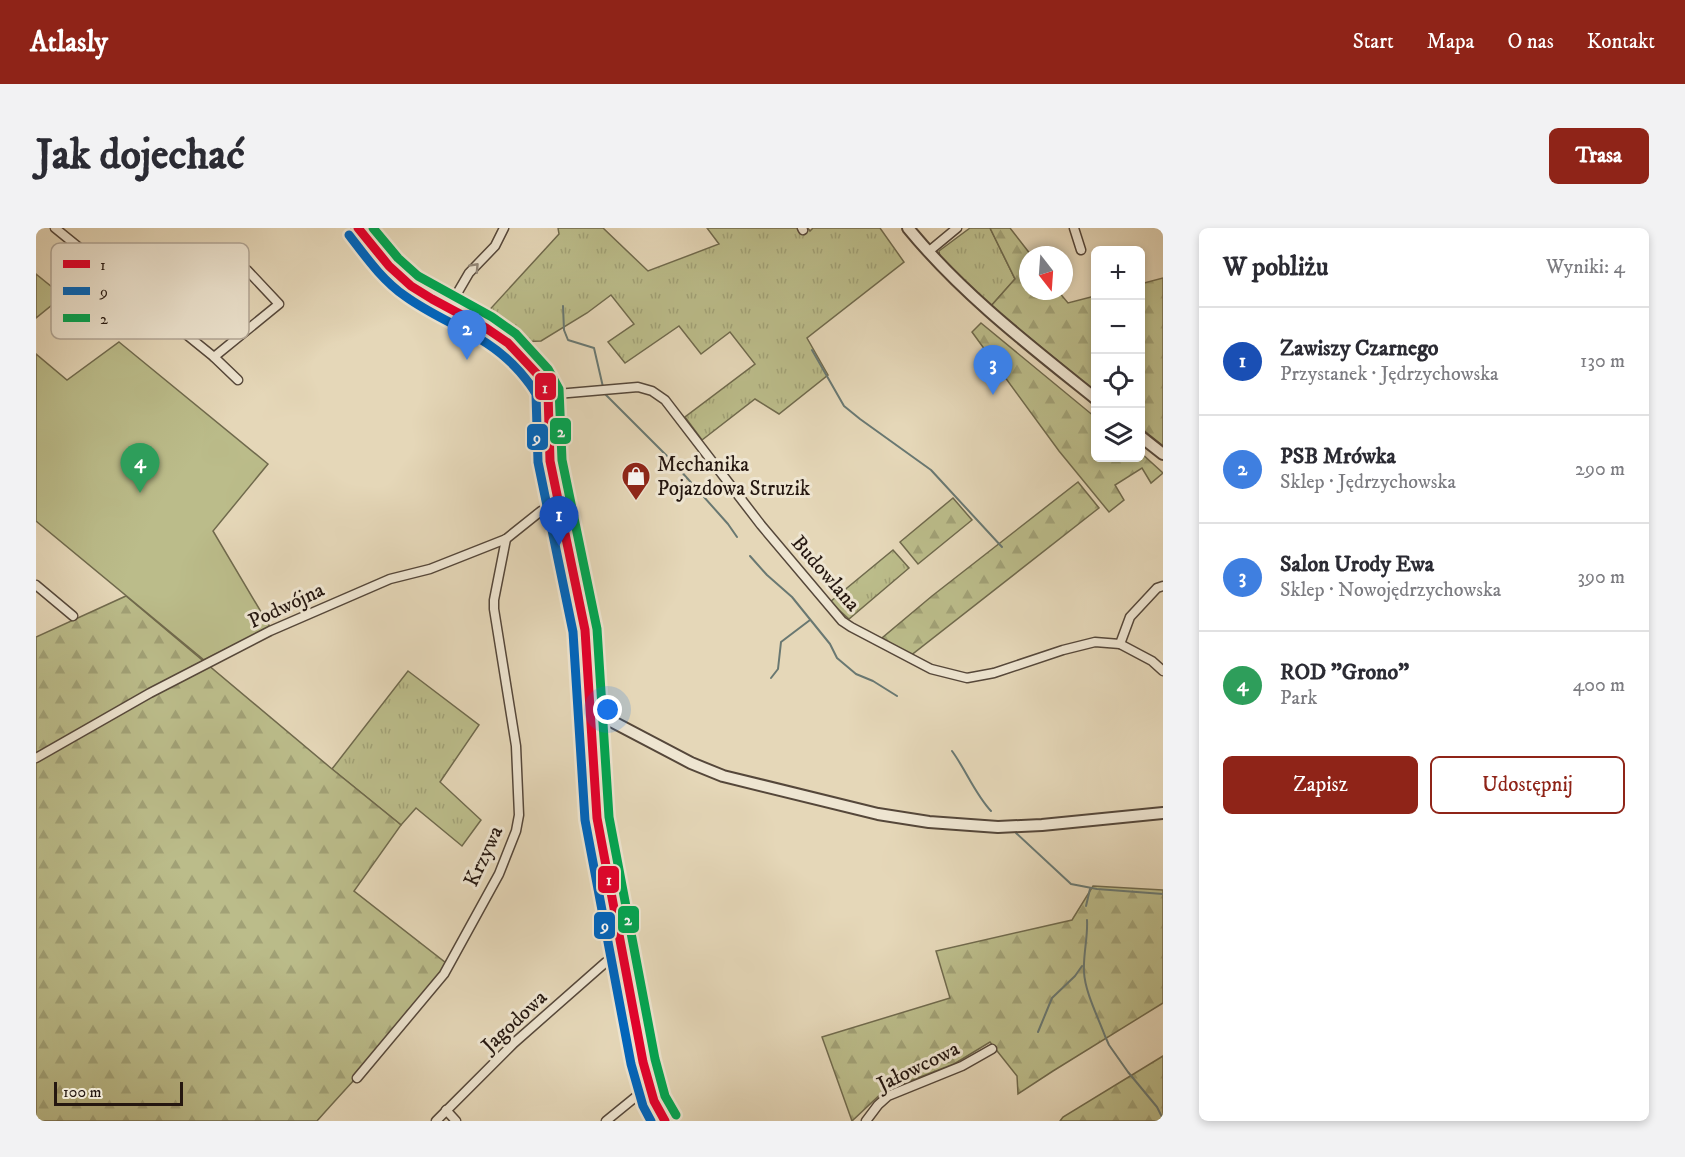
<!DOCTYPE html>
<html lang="pl">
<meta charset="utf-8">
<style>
:root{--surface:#fff;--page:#f2f2f3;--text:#2b2b33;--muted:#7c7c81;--line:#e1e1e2;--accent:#8f2418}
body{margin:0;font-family:"IM FELL DW Pica",serif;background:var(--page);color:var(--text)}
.controls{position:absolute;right:18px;top:18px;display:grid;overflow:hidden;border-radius:9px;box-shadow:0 3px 9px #0003}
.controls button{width:54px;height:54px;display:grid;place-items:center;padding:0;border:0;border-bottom:2px solid var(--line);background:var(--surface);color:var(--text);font:30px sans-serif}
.compass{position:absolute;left:983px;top:18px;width:54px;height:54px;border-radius:50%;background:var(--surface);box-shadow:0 3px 9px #0003;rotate:163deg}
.scale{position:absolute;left:18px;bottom:15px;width:129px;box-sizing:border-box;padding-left:6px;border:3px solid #251710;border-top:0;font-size:16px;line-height:21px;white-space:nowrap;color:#251710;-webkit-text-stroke:4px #eee5d1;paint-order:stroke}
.you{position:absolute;left:572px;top:482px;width:21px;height:21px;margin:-15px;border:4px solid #fff;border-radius:50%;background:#1a73e8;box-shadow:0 0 0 9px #1a73e833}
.badge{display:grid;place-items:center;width:39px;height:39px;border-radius:50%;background:var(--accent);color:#fff;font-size:20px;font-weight:700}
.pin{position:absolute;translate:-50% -50px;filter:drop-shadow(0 2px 3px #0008)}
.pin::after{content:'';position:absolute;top:32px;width:21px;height:18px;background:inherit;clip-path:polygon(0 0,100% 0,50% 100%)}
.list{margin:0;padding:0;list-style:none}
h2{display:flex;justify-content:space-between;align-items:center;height:78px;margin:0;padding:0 24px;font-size:26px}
h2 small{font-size:20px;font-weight:400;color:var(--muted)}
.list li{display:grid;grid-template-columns:39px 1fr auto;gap:18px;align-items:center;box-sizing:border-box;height:108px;padding:0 24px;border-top:2px solid var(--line)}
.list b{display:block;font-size:22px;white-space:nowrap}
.list p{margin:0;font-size:20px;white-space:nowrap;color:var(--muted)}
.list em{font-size:20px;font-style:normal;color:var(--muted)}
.actions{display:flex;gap:12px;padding:18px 24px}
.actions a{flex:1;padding:14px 0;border:2px solid var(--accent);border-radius:9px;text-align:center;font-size:21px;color:var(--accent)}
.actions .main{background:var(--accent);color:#fff}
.icon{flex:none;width:33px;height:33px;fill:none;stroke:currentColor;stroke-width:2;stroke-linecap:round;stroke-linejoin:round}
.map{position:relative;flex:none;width:1127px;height:893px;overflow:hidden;border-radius:9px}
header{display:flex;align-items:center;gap:36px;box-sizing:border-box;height:84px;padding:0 30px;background:var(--accent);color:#fff}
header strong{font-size:28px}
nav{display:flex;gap:33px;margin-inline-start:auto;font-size:21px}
.intro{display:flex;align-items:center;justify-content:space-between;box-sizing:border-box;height:144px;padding:0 36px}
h1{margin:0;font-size:42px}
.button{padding:15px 27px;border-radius:9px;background:var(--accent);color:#fff;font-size:21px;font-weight:700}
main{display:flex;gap:36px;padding:0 36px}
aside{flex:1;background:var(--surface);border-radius:9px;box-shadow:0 3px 9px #0003}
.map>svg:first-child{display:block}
.grass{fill:url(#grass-tufts);stroke:#706a4d;stroke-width:1.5}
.forest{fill:url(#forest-firs);stroke:#706a4d;stroke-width:1.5}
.garden{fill:#bbbc8a;stroke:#706a4d;stroke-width:1.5}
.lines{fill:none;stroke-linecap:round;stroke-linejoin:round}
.stream{stroke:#697872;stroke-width:2}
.minor-casing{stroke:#55473a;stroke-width:11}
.tertiary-casing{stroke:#55473a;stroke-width:14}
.secondary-casing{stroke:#251710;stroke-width:15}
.minor{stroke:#eee5d1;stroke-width:8}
.tertiary{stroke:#eee5d1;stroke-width:10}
.secondary{stroke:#eee5d1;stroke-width:12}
.bus-1-casing{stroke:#eee5d1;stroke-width:14}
.bus-2-casing{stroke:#eee5d1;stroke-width:14}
.bus-3-casing{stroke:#eee5d1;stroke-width:14}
.bus-1{stroke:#e4002b;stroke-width:9}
.bus-2{stroke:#0065bd;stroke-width:9}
.bus-3{stroke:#00a651;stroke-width:9}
.oneway{stroke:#94887a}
.labels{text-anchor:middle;stroke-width:6;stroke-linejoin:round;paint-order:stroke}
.poi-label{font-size:21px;fill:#251710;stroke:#eee5d1;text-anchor:start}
.street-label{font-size:21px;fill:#251710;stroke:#eee5d1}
.key{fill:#eee5d1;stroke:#b2a797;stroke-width:1.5}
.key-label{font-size:16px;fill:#251710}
.line-badge{stroke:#eee5d1;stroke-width:2}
.badge-label{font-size:16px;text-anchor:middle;font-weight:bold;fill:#fff}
</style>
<header>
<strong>Atlasly</strong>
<nav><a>Start</a><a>Mapa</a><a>O nas</a><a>Kontakt</a></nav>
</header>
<div class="intro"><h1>Jak dojechać</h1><a class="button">Trasa</a></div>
<main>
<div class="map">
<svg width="1127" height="893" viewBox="0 0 1127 893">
<defs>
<pattern id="grass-tufts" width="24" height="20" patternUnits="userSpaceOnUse" patternTransform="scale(1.5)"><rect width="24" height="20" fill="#bbbc8a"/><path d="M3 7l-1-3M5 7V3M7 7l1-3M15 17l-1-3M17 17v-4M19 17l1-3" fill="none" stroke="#a1a176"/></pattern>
<pattern id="forest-firs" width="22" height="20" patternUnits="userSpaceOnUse" patternTransform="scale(1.5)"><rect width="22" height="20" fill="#bbbc8a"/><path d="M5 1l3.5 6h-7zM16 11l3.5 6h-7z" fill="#a1a176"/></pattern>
</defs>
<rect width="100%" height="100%" fill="#e5d7b8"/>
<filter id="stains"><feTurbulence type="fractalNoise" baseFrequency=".00333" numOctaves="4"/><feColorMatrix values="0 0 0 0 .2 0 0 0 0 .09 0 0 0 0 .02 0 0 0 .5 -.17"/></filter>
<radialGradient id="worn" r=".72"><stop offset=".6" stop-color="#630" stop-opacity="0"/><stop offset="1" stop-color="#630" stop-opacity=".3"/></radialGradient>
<g class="grass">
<path d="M522,0H567L612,43L683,16L671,0H772L774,3L777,0H844L868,34L771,110L792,147L743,186L719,171L666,212L649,189L719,136L694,104L665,126L643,98L589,135L572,114L598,96L575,67L551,85L505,113L481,114L463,98L447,89L523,6Z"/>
<path d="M934,0H954L979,51L955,78L904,29L903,23Z"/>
<path d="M857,322L873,340L813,391L794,374Z"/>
<path d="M372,443L443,497L404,554L445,592L426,618L380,580L365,597L296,541Z"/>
</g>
<g class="forest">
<path d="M954,0H974L995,27H992V63H1022L1032,75L1059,68V163L955,78L979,51Z"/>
<path d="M1127,50V218L1105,200L1104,56Z"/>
<path d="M945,95L1059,189L1060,230H1104L1105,225L1127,245L1115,255L1106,240L1079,257L1088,272L1073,284L1023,223L936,104Z"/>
<path d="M1042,254L1063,280L874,428L846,410L896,368Z"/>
<path d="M917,270L936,292L882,336L864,314Z"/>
<path d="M90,368L296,541L365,597L318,663L410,735C376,793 326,842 281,893H0V409Z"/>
<path d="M1057,658L1127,662V775L1017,843L982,866L981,848L954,814L918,836L848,863L816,893L786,809L914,770L900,723L1036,692Z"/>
<path d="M1127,828V893H1024L1027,889Z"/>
</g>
<g class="garden">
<path d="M0,46L27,68L0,90Z"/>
<path d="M83,114L232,236L177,303L234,399L168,432L0,293V126L31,152Z"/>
</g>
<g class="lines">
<g class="stream">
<path d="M527,78L528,102L532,112L558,120L567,159"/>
<path d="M776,122L808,178L824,191L895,242L966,319"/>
<path d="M569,166L635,232L692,296L701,309"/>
<path d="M714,328L731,347L756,369L794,416L801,430L820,446L837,453L861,468"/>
<path d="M735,450L742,441L745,414L774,392"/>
<path d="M916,523C930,542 939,566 955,583"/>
<path d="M980,605L1035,656L1061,661L1127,666"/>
<path d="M1050,678L1054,661"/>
<path d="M1051,692C1052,710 1047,726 1048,744C1049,764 1062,789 1069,808L1073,817L1092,844L1121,879L1127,891"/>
<path d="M1002,804L1016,770L1039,748L1046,738"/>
</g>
<g class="minor-casing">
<g id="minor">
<path d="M19,0L178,129L202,152"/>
<path d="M766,0L767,2"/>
<path d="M1038,0L1045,22"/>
<path d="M892,24L921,0"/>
<path d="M412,81L433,45L459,18L468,0"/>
<path d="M178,129L243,76L211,42"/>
<path d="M512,164L521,166L602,159L616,163L629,172L725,297L806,393L815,399L895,441L931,450L958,445L1027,422L1059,414L1084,416L1116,433L1127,443"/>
<path d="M0,357L37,388"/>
<path d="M1084,416L1094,389L1121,360L1127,358"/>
<path d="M0,530L114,465L234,403L354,351L394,341L470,311L505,283L522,277"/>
<path d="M321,850L408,746L463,646L480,603L483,587L480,518L458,381V372L470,311"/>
<path d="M410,882L420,893"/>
<path d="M400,893L478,815L570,734L586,727"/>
<path d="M570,893L613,858"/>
<path d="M830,893L842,877L852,868L926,838L956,821"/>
</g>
</g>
<g class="tertiary-casing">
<g id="tertiary">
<path d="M872,0C926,66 994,118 1060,171"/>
<path d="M1104,208L1127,226"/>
<path d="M555,489L567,490L577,494L655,535L687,548L842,586L893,594L962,599L1006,597L1127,585"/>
</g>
</g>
<g class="secondary-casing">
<path id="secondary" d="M322,0C338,20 354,42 375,58C402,77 433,88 460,106C472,113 481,124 491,134C499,144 508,152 512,164L514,233L549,402L561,590L564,608L607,834L618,873L629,893"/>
</g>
<use href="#minor" class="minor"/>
<use href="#tertiary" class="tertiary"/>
<use href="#secondary" class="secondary"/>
<g class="bus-1-casing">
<path id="bus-1" d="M322,0L353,38L375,58L396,71L450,100L472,115L503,148L512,164L514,233L549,402L561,590L607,834L618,873L629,893"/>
</g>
<g class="bus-2-casing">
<path id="bus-2" d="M313,7C330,29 346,52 369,68C409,97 450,105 484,144C490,151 496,158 500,166L502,234L537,404L549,592L595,836L607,878L615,893"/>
</g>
<g class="bus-3-casing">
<path id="bus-3" d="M337,0L362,30L382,48L456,89L480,106L512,141L523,161L526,232L561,401L573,589L619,831L629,868L640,887"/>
</g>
<use href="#bus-1" class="bus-1"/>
<use href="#bus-2" class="bus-2"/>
<use href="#bus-3" class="bus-3"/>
</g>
<defs><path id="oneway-chevron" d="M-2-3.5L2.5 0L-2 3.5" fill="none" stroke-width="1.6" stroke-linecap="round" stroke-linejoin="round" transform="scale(1.5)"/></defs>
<use class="oneway" href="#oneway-chevron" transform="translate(439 39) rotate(-47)"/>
<defs>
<g id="shop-pin" transform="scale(1.5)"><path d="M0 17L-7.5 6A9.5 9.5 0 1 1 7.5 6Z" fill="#8f2418" stroke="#eee5d1"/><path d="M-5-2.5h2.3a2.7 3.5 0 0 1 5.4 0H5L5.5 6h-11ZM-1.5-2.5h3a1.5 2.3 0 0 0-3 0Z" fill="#fff"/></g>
</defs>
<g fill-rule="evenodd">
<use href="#shop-pin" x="600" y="248"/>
</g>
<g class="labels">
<g class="poi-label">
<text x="621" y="243">Mechanika<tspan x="621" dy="24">Pojazdowa Struzik</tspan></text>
</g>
<g class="street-label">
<text transform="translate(790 345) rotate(49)" y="7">Budowlana</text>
<text transform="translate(250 377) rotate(-25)" y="7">Podwójna</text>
<text transform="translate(447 628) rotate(-65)" y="7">Krzywa</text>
<text transform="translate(478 793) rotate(-43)" y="7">Jagodowa</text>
<text transform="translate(882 838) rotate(-26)" y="7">Jałowcowa</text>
</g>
</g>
<rect x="15" y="15" width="198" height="96" rx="9" class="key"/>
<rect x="27" y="32" width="27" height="8" fill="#e4002b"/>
<rect x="27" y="59" width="27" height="8" fill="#0065bd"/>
<rect x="27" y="86" width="27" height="8" fill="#00a651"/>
<g class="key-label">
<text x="64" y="42">1</text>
<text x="64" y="69">9</text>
<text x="64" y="96">2</text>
</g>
<g class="line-badge">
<rect x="498" y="144" width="23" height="29" rx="6" fill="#e4002b"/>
<rect x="513" y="189" width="23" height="28" rx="6" fill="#00a651"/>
<rect x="490" y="195" width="23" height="28" rx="6" fill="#0065bd"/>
<rect x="561" y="637" width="23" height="29" rx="6" fill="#e4002b"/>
<rect x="581" y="677" width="23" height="29" rx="6" fill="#00a651"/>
<rect x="557" y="683" width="23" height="29" rx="6" fill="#0065bd"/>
</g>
<g class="badge-label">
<text x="509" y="165">1</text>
<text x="525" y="209">2</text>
<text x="501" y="215">9</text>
<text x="573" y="657">1</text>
<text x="592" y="697">2</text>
<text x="569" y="703">9</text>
</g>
<rect width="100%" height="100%" filter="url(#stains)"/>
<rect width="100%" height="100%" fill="url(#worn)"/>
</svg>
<div class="controls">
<button>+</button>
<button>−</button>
<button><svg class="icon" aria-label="locate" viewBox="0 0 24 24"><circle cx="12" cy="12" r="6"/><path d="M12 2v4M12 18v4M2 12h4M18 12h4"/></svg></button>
<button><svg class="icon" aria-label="layers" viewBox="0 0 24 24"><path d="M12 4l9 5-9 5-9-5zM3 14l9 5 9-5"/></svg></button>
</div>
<svg class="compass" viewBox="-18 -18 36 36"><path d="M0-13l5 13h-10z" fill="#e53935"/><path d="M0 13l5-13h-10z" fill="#7c7c81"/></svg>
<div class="scale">100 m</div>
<div class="you"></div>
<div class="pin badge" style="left:523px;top:318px;background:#1a4fb4">1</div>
<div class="pin badge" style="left:431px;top:132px;background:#3f7fe0">2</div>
<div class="pin badge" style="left:957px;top:167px;background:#3f7fe0">3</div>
<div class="pin badge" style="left:104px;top:265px;background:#2e9e5b">4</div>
</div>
<aside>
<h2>W pobliżu<small>Wyniki: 4</small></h2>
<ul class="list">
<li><span class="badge" style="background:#1a4fb4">1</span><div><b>Zawiszy Czarnego</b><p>Przystanek · Jędrzychowska</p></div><em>130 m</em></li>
<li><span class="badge" style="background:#3f7fe0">2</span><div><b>PSB Mrówka</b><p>Sklep · Jędrzychowska</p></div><em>290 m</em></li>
<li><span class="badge" style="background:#3f7fe0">3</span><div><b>Salon Urody Ewa</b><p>Sklep · Nowojędrzychowska</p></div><em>390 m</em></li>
<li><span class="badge" style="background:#2e9e5b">4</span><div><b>ROD &quot;Grono&quot;</b><p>Park</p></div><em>400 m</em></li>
</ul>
<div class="actions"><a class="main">Zapisz</a><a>Udostępnij</a></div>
</aside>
</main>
